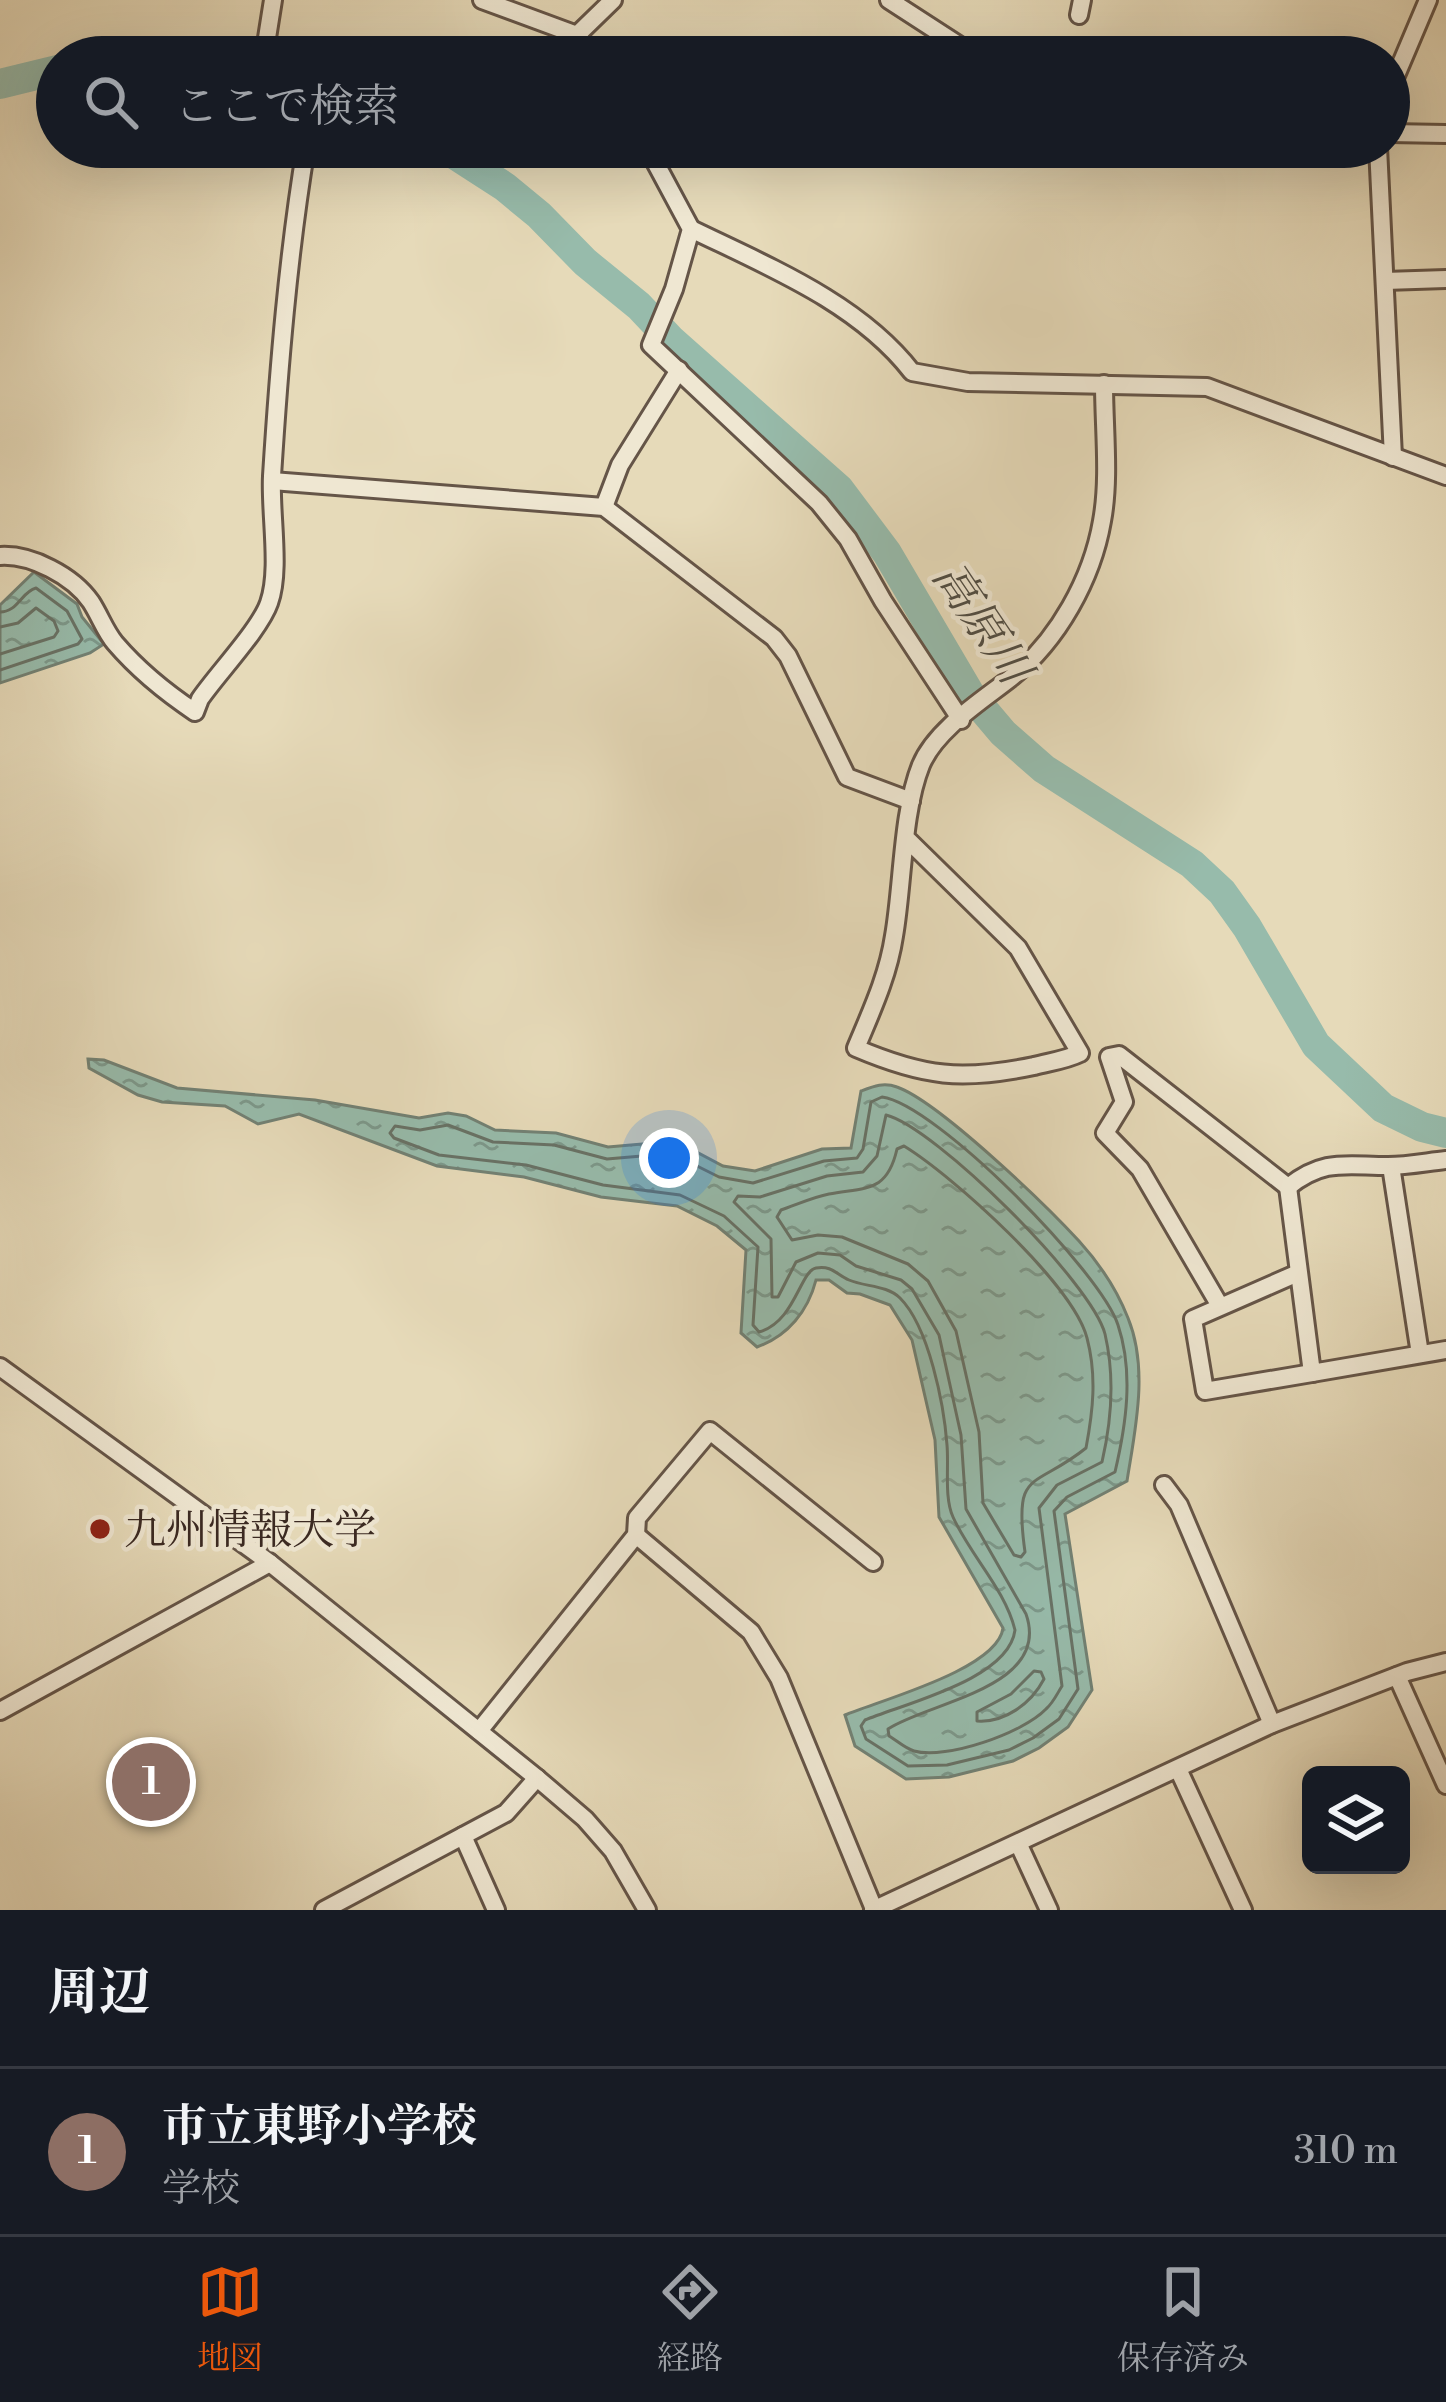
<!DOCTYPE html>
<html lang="ja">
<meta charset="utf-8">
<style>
:root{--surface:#171b24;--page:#20242c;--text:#f1f3f6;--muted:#9ea1a6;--line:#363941;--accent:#ea580c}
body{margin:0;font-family:"Libre Bodoni","Noto Serif JP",serif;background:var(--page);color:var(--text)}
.controls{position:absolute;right:36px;bottom:36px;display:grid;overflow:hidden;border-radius:18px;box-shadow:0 12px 48px #0002}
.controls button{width:108px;height:108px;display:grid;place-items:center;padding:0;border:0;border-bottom:3px solid var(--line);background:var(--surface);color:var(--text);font:60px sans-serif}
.you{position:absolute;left:669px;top:1158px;width:42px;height:42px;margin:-30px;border:9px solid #fff;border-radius:50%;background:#1a73e8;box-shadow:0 0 0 18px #1a73e833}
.badge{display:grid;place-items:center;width:78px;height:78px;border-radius:50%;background:var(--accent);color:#fff;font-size:39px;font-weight:700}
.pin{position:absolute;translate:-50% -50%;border:6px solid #fff;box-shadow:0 3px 12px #0006}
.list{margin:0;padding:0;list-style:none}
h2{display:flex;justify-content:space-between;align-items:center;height:156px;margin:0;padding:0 48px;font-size:51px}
h2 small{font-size:39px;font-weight:400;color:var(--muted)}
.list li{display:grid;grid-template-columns:78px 1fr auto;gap:36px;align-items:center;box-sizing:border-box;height:168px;padding:0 48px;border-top:3px solid var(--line)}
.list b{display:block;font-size:45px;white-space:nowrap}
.list p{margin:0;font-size:39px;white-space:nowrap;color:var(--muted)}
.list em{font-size:39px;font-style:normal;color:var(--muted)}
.icon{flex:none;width:66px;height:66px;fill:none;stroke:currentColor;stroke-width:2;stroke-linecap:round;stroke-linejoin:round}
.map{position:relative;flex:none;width:1446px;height:1910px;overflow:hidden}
.search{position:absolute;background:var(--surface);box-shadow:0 12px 48px #0002;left:36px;right:36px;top:36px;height:132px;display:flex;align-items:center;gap:30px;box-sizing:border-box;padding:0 42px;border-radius:66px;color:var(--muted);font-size:45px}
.sheet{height:324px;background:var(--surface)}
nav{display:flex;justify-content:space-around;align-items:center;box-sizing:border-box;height:168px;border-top:3px solid var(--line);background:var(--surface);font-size:33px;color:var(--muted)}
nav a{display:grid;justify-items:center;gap:6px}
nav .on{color:var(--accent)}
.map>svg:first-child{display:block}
.water{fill:url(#water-ripples);stroke:#728174;stroke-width:3}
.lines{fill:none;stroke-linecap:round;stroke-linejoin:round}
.shore{stroke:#687266;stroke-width:3}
.river{stroke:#97bbab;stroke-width:30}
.minor-casing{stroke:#655548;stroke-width:22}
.minor{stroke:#efe7d2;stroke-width:16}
.poi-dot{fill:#8f2418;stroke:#efe7d2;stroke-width:4.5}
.labels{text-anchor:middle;stroke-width:9;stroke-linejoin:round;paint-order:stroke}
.poi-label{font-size:42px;fill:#3a2922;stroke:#efe7d2;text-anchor:start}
.water-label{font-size:45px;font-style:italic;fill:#514e44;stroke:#efe7d2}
</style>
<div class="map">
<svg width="1446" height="1910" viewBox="0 0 1446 1910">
<defs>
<pattern id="water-ripples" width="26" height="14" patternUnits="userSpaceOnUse" patternTransform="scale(3)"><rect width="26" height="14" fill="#97bbab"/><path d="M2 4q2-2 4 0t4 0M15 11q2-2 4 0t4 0" fill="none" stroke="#7c988b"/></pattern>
</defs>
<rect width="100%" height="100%" fill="#e6dab9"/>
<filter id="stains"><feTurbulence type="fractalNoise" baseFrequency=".00167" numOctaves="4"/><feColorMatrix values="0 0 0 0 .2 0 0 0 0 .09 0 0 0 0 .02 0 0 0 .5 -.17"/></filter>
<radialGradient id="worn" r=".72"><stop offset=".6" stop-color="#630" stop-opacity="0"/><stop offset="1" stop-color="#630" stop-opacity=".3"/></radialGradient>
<g class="water">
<path d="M34,572L77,604L82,617L104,644L90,653L0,683V605Z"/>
<path d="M88,1059L104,1060L177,1088L315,1100L419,1118L448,1113L466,1116L495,1130L556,1133L608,1147L665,1142L687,1147L723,1166L755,1171L822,1149L851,1148L861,1091C874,1086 884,1082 897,1087C939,1102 1046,1205 1079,1241C1099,1263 1117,1290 1128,1318C1149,1369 1135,1430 1127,1481L1065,1514L1092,1690L1068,1727L1039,1748L1013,1761L949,1777L906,1779L855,1746L845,1715C881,1700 998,1669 1003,1628L939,1517L935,1440L912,1340L890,1305L860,1294L847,1293L829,1280H816C808,1311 788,1336 757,1347L741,1333L746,1250L717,1226L677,1206L601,1197L524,1177L437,1166L299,1114L258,1124L225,1106L162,1102L138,1095L89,1068Z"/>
</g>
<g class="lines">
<g class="shore">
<path d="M0,612C18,612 21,592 36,588L67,611L82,639L78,644L0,670"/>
<path d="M0,627L18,623L36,608L54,621L58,631L54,637L0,654"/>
<path d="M882,1097C936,1104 1101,1272 1118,1325C1134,1373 1126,1425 1115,1472L1067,1497L1054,1511L1078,1689L1059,1719L1033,1738L1009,1750L947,1765L908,1766L866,1739L861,1726L865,1720C906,1703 1009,1679 1015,1630C1005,1589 970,1555 953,1517C944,1497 949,1467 947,1445C944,1405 929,1327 900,1298C887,1285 865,1287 849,1280C837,1275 832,1265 816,1268C800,1271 795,1322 759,1332L753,1325L758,1247L724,1216L680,1195L603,1185L526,1165L439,1155L394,1138L390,1133L395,1126L420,1130L448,1125L493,1142L554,1145L607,1159L665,1154L683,1159L719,1177L753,1183L824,1161L857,1158L863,1149L871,1102Z"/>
<path d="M886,1115C935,1127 1092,1283 1105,1334C1115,1377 1112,1419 1102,1462L1057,1485L1039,1508L1062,1686C1057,1694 1053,1703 1046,1709C1023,1733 946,1760 914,1751C906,1749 896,1740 889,1736L888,1729C928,1702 1052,1688 1026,1614L966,1509L961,1435L939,1335L912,1289L901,1280L856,1266L840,1255L818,1253L796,1262L778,1297H772L771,1239L734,1202L738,1196L760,1197L827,1176L863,1172L877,1156Z"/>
<path d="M904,1146C953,1176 1073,1284 1087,1338C1097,1376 1093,1411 1086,1448C1034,1490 1013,1467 1025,1552L1021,1557L1014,1555L983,1503L979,1432L956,1331L928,1281L908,1264L842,1237L818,1235L792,1240L777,1217L781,1210C796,1205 813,1197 829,1194C866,1187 887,1193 897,1149Z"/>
<path d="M1034,1671L1041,1672L1044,1679C1031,1704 1004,1723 977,1721V1712L1011,1694Z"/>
</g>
<g class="river">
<path d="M0,84L57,70"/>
<path d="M443,147L505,187L539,215L585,262L639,306L671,340L839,489L887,553L970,694L1003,733L1044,769L1192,864L1222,892L1247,927L1316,1045L1383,1108L1422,1127L1446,1133"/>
</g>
<g class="minor-casing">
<g id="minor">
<path d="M482,0L577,35L594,57"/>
<path d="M889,0L977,57"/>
<path d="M1079,15L1082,0"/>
<path d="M577,35L613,0"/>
<path d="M264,57L273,0"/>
<path d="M1389,92L1428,0"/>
<path d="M1389,133L1446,134"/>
<path d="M647,147L691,229L674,289L651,345L819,503L848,539L883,601L961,720"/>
<path d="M1378,147L1393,457"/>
<path d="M691,229C767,266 859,303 912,372L968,382L1207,387L1446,476"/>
<path d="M1385,281L1446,279"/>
<path d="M272,481L604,507L774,638L788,656L847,777L911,801"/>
<path d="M604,507L620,465L679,370"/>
<path d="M0,556C31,554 73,576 91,602C100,616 105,631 115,643C139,671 165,692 195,712L200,699C218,673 260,629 269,603C281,570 270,514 272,476C279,366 288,256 306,147"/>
<path d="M908,840L1018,948L1080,1053C1066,1060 1049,1062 1034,1066C962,1081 924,1077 856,1048C871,1012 888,976 894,936C903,885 902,812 921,765C936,729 983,700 1012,677C1058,640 1092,579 1102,521C1110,478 1104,429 1104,384"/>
<path d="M1391,1166L1420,1354"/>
<path d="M1288,1187L1312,1373L1446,1350"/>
<path d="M1298,1273L1193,1319L1205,1391L1312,1373"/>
<path d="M1220,1306L1140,1169L1105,1133L1124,1102L1109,1057L1119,1055L1288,1187C1324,1158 1346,1166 1388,1166C1407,1166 1427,1162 1446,1160"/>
<path d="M0,1367L270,1563L537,1778L585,1819L613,1851L647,1910"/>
<path d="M1164,1485L1179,1505L1272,1724"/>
<path d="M636,1535L751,1632L779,1678L874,1909"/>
<path d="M1397,1676L1446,1785"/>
<path d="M0,1711L270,1563"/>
<path d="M479,1731L636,1535L637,1518L710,1431L873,1562"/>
<path d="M1179,1771L1243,1910"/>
<path d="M463,1836L496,1910"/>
<path d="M1019,1845L1049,1910"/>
<path d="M324,1910L506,1813L537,1778"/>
<path d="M873,1910L1272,1724L1407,1672L1446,1662"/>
</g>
</g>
<use href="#minor" class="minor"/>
</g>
<circle class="poi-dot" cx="100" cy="1529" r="12"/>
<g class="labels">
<g class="poi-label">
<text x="124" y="1544">九州情報大学</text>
</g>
<g class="water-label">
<text transform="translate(983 622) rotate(56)" y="16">高原川</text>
</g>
</g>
<rect width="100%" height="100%" filter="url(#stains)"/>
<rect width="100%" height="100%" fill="url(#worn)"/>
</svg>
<div class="controls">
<button><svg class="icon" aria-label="layers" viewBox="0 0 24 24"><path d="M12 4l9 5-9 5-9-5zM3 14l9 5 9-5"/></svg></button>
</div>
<div class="you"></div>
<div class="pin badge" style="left:151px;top:1782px;background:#8d6e63">1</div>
<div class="search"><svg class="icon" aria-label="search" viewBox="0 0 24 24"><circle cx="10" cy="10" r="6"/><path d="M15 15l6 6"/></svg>ここで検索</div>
</div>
<section class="sheet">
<h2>周辺<small></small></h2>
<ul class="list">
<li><span class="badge" style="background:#8d6e63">1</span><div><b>市立東野小学校</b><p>学校</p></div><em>310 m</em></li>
</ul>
</section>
<nav>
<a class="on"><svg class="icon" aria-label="map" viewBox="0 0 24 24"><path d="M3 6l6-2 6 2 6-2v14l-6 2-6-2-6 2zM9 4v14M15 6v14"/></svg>地図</a>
<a><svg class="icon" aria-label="directions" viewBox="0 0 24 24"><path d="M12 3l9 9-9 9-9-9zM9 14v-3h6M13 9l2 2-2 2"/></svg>経路</a>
<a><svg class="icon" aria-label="saved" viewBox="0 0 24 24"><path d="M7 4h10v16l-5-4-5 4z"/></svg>保存済み</a>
</nav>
